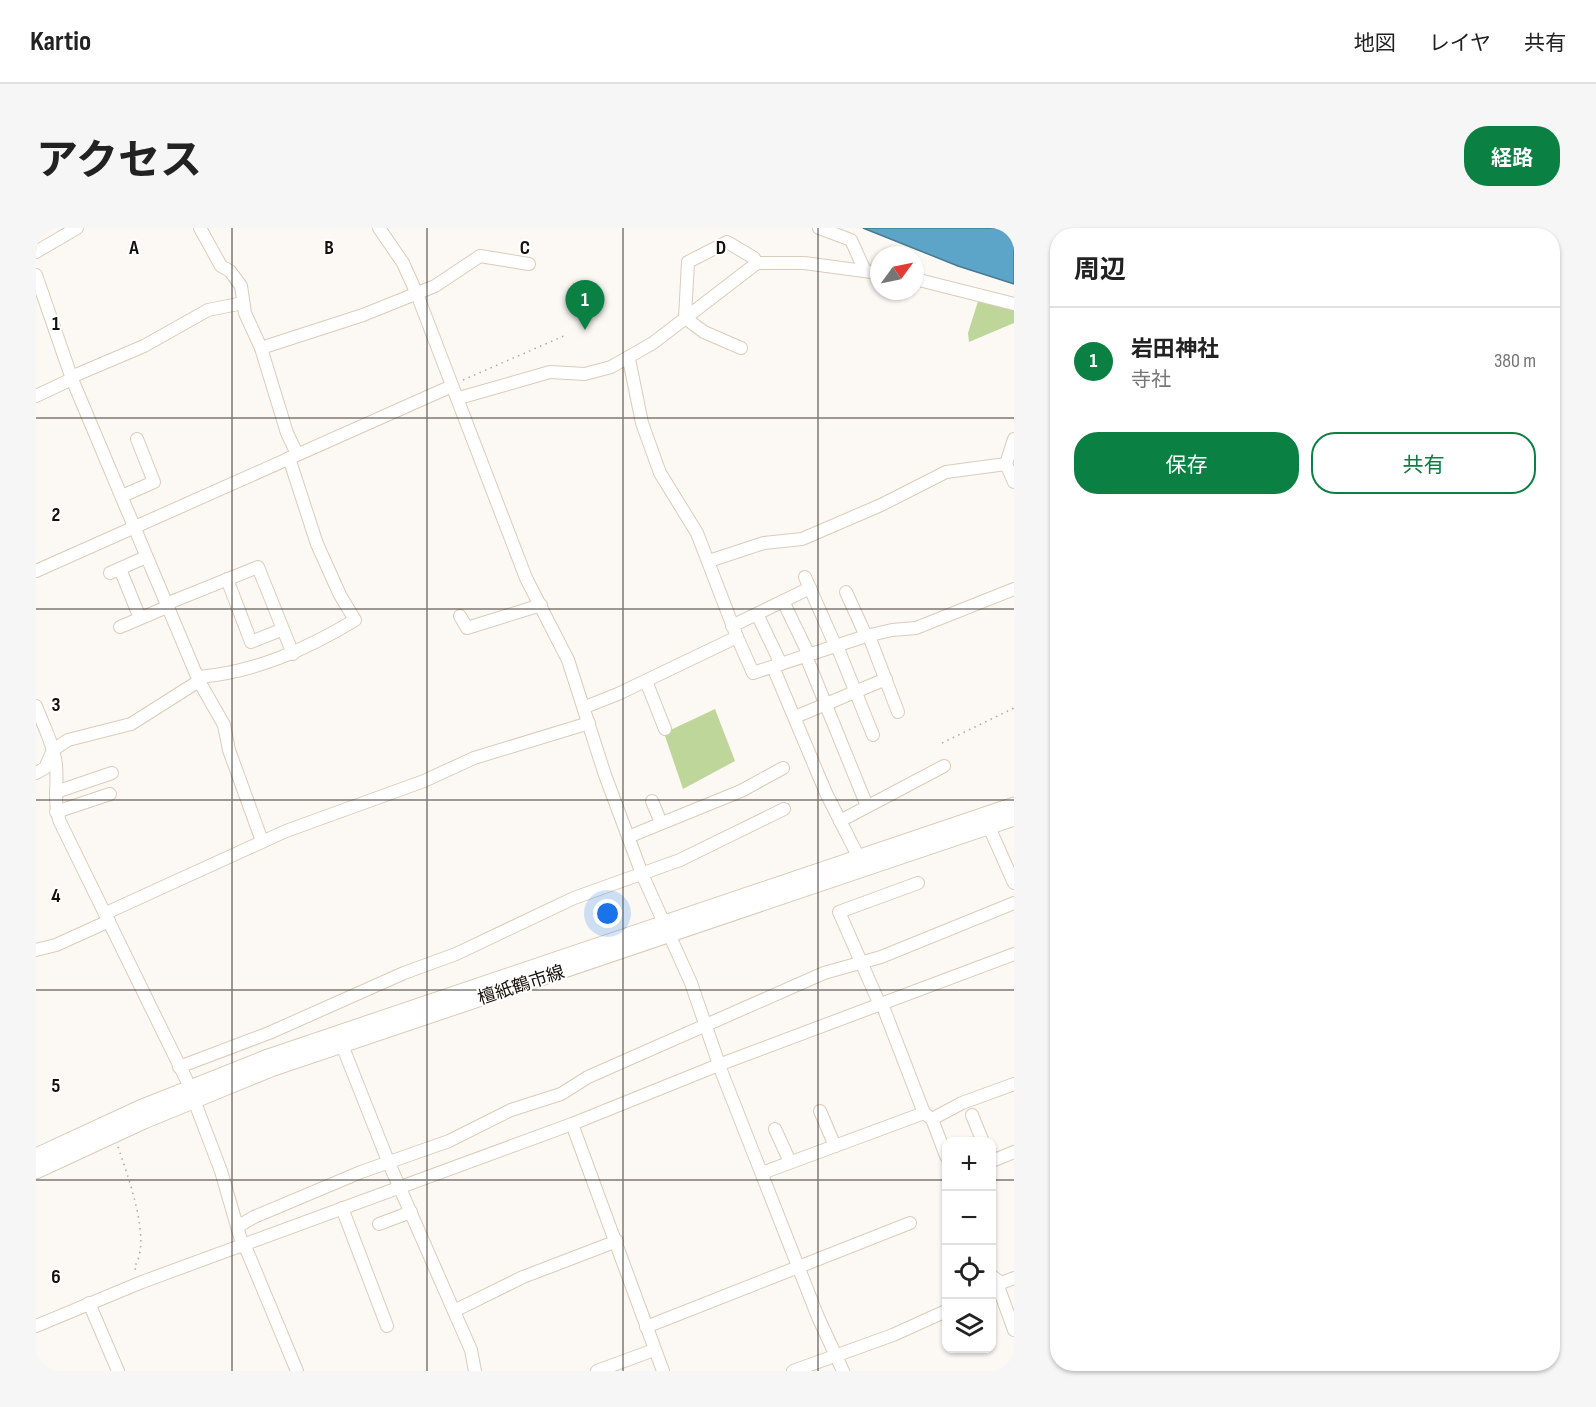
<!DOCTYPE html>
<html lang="ja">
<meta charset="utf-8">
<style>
:root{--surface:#fff;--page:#f6f6f6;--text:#222;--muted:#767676;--line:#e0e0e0;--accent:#0b8043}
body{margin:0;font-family:"Sofia Sans Condensed","Noto Sans JP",sans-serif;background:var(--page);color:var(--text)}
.controls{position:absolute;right:18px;bottom:18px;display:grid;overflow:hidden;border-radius:12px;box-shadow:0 2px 4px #0004}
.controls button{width:54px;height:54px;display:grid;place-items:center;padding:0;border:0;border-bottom:2px solid var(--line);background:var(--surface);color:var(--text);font:30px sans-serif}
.compass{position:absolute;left:834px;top:18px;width:54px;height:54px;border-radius:50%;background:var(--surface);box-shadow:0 2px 4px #0004;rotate:57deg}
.you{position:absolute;left:572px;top:686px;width:21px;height:21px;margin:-15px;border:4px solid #fff;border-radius:50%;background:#1a73e8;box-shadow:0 0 0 9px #1a73e833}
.badge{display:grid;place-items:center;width:39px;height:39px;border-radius:50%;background:var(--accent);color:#fff;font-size:20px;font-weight:700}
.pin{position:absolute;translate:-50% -50px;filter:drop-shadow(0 2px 3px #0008)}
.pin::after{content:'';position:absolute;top:32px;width:21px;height:18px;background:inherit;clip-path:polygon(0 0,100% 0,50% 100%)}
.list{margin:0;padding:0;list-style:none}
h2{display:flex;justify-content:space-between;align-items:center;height:78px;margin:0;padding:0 24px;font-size:26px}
h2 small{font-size:20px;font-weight:400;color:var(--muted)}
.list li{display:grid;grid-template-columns:39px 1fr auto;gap:18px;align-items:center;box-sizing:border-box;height:108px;padding:0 24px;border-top:2px solid var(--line)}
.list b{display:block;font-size:22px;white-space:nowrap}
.list p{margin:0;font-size:20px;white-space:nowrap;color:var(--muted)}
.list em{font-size:20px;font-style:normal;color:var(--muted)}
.actions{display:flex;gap:12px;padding:18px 24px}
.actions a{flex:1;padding:14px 0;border:2px solid var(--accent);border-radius:24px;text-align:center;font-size:21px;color:var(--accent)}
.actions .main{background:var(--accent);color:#fff}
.icon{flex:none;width:33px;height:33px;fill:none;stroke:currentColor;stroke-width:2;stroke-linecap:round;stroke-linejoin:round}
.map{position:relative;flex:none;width:978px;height:1143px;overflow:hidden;border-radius:24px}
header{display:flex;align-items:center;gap:36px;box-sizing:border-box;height:84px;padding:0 30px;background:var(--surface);border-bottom:2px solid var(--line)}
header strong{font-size:28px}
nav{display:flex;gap:33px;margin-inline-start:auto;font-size:21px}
.intro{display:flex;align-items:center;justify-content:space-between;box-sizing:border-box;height:144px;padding:0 36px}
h1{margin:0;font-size:42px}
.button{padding:15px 27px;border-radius:24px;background:var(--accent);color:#fff;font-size:21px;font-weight:700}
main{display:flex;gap:36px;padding:0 36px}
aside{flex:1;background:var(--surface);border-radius:24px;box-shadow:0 2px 4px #0004}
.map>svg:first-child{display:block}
.green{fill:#bfd69b}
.water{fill:#5ca5c8;stroke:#47788f;stroke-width:1.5}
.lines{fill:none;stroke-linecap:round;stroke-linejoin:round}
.minor-casing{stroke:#dccbb8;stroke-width:14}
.major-casing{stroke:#dccbb8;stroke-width:17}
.path{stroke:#aca8a3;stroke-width:1.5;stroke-dasharray:1.5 4.5;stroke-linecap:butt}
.minor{stroke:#fff;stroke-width:12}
.major{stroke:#fff;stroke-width:15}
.grid{fill:none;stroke:#16100a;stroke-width:1.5;stroke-opacity:0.55}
.labels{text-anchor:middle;stroke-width:4.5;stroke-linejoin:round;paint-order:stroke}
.street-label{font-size:18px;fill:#16100a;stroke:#fff}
.grid-label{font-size:20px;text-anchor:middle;font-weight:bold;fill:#16100a;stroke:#fff;stroke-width:4.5;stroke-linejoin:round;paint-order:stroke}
</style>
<header>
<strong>Kartio</strong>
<nav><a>地図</a><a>レイヤ</a><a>共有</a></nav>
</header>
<div class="intro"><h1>アクセス</h1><a class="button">経路</a></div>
<main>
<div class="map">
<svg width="978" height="1143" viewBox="0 0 978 1143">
<rect width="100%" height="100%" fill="#fcf9f5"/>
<g class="green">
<path d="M943,70L978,82V95L933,114L932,105Z"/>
<path d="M679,481L699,533L647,561L628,505Z"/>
</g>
<path class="water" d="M827,0H978V56L922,38Z"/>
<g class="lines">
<g class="minor-casing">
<g id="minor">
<path d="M164,0L185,38L194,43L205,58L209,85L225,120L251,205L261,226"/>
<path d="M343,0L367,35L381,66L490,350L532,432L569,547L606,646L655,755L686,845L782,1089L807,1143"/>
<path d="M783,0L815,12L829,43"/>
<path d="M0,24L41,0"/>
<path d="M0,47L36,151L163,453L95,496L32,512L17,522L9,540L0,545"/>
<path d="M879,51L978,76"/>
<path d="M225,120L327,87L399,58L444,28L493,36"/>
<path d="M705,120L668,104L649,90L652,34L691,14L718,30L721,35"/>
<path d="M35,149L108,118L172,82L207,75"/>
<path d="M0,168L36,151"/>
<path d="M423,170L514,144L549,146L575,139L617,115L721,35H768L843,45"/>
<path d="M978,211L970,236L978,254"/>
<path d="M86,268L118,254L101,211"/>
<path d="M673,333L728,315L766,311L845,277L910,244L970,236"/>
<path d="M84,341L104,390"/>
<path d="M0,343L416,158"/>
<path d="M74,345L110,329"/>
<path d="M769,349L800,419"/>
<path d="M191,351L215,414L245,402"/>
<path d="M810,364L830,408"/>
<path d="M747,373L773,427"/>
<path d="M130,376L222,339L257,426"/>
<path d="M721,386L745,436"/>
<path d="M424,388L431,400L505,377"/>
<path d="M696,398L774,360"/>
<path d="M84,399L131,379"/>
<path d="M833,408L862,484"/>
<path d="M701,409L717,445L830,408L856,402L880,400L978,361"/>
<path d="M801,418L837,507"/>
<path d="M770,428L831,578"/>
<path d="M737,439L790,565L823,630"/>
<path d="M163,449C220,444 271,421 319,392L304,367L281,316L253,230"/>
<path d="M163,453L188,497L193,522L226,613"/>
<path d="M610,453L629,501"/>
<path d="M0,478C7,497 18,517 20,537C22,556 17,576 24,594L150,851L185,943L207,1019"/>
<path d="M549,479L582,466L701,409L661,305L624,245L606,195L593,131"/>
<path d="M759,489L850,451"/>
<path d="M20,564L76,545"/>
<path d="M616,573L625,595"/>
<path d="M20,584L74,566"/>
<path d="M804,593L908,538"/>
<path d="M953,599L978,655"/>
<path d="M592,609L705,563L747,540"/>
<path d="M70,685L250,603L388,553L438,530L553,495"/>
<path d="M0,722L20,717L73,693"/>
<path d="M846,776L888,885L896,891L910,928"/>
<path d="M844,777L803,684L882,655"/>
<path d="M306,817L352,933L435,1122L439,1143"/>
<path d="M143,839L233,805L368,745L420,726L538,670L644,632L748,581"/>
<path d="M784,883L799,918"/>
<path d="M936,887L947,914"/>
<path d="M896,891L926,875L978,856"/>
<path d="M536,896L627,1143"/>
<path d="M739,901L754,934"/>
<path d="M956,933L978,924"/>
<path d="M726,945L888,885"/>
<path d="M306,980L351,1098"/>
<path d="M343,996L375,984"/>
<path d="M201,999L218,989L325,944L413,913L475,882L525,866L552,849L788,745L845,729L978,675"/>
<path d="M209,1018L261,1143"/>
<path d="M956,1048L965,1055L978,1050"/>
<path d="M962,1058L978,1102"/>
<path d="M53,1075L82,1143"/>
<path d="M418,1083L487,1049L581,1013"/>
<path d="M0,1098L106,1054L536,896L685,836L978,726"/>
<path d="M610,1099L874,995"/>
<path d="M561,1143L618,1122"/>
<path d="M757,1143L857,1107L910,1083"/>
</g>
</g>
<g class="major-casing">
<g id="major">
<path d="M0,928L104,880L232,829L978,577"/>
<path d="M0,943L108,893L235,841L978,590"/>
</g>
</g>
<g class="path">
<path d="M427,152L530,107"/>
<path d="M906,515L978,480"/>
<path d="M82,919C91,946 117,1014 98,1039L101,1044"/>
</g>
<use href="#minor" class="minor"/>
<use href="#major" class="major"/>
</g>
<path class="grid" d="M196,0V1143M391,0V1143M587,0V1143M782,0V1143M0,190H978M0,381H978M0,572H978M0,762H978M0,952H910M956,952H978"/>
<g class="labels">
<g class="street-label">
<text transform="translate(485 757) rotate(-18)" y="6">檀紙鶴市線</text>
</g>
</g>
<g class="grid-label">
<text x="98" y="26">A</text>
<text x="293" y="26">B</text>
<text x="489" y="26">C</text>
<text x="685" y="26">D</text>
<text x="20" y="102">1</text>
<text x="20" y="293">2</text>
<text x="20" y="483">3</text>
<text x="20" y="674">4</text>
<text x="20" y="864">5</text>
<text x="20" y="1055">6</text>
</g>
</svg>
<div class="controls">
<button>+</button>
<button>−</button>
<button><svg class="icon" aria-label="locate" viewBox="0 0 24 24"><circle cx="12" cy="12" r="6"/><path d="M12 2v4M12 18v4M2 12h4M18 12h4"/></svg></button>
<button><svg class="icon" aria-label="layers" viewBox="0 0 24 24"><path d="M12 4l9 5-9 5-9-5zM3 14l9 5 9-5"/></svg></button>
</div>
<svg class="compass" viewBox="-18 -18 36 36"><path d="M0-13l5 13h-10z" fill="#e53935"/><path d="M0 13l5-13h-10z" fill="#767676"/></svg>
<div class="you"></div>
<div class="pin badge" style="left:549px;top:102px">1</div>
</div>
<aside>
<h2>周辺<small></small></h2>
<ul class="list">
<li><span class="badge">1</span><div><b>岩田神社</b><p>寺社</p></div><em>380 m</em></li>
</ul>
<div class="actions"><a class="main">保存</a><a>共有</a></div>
</aside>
</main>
